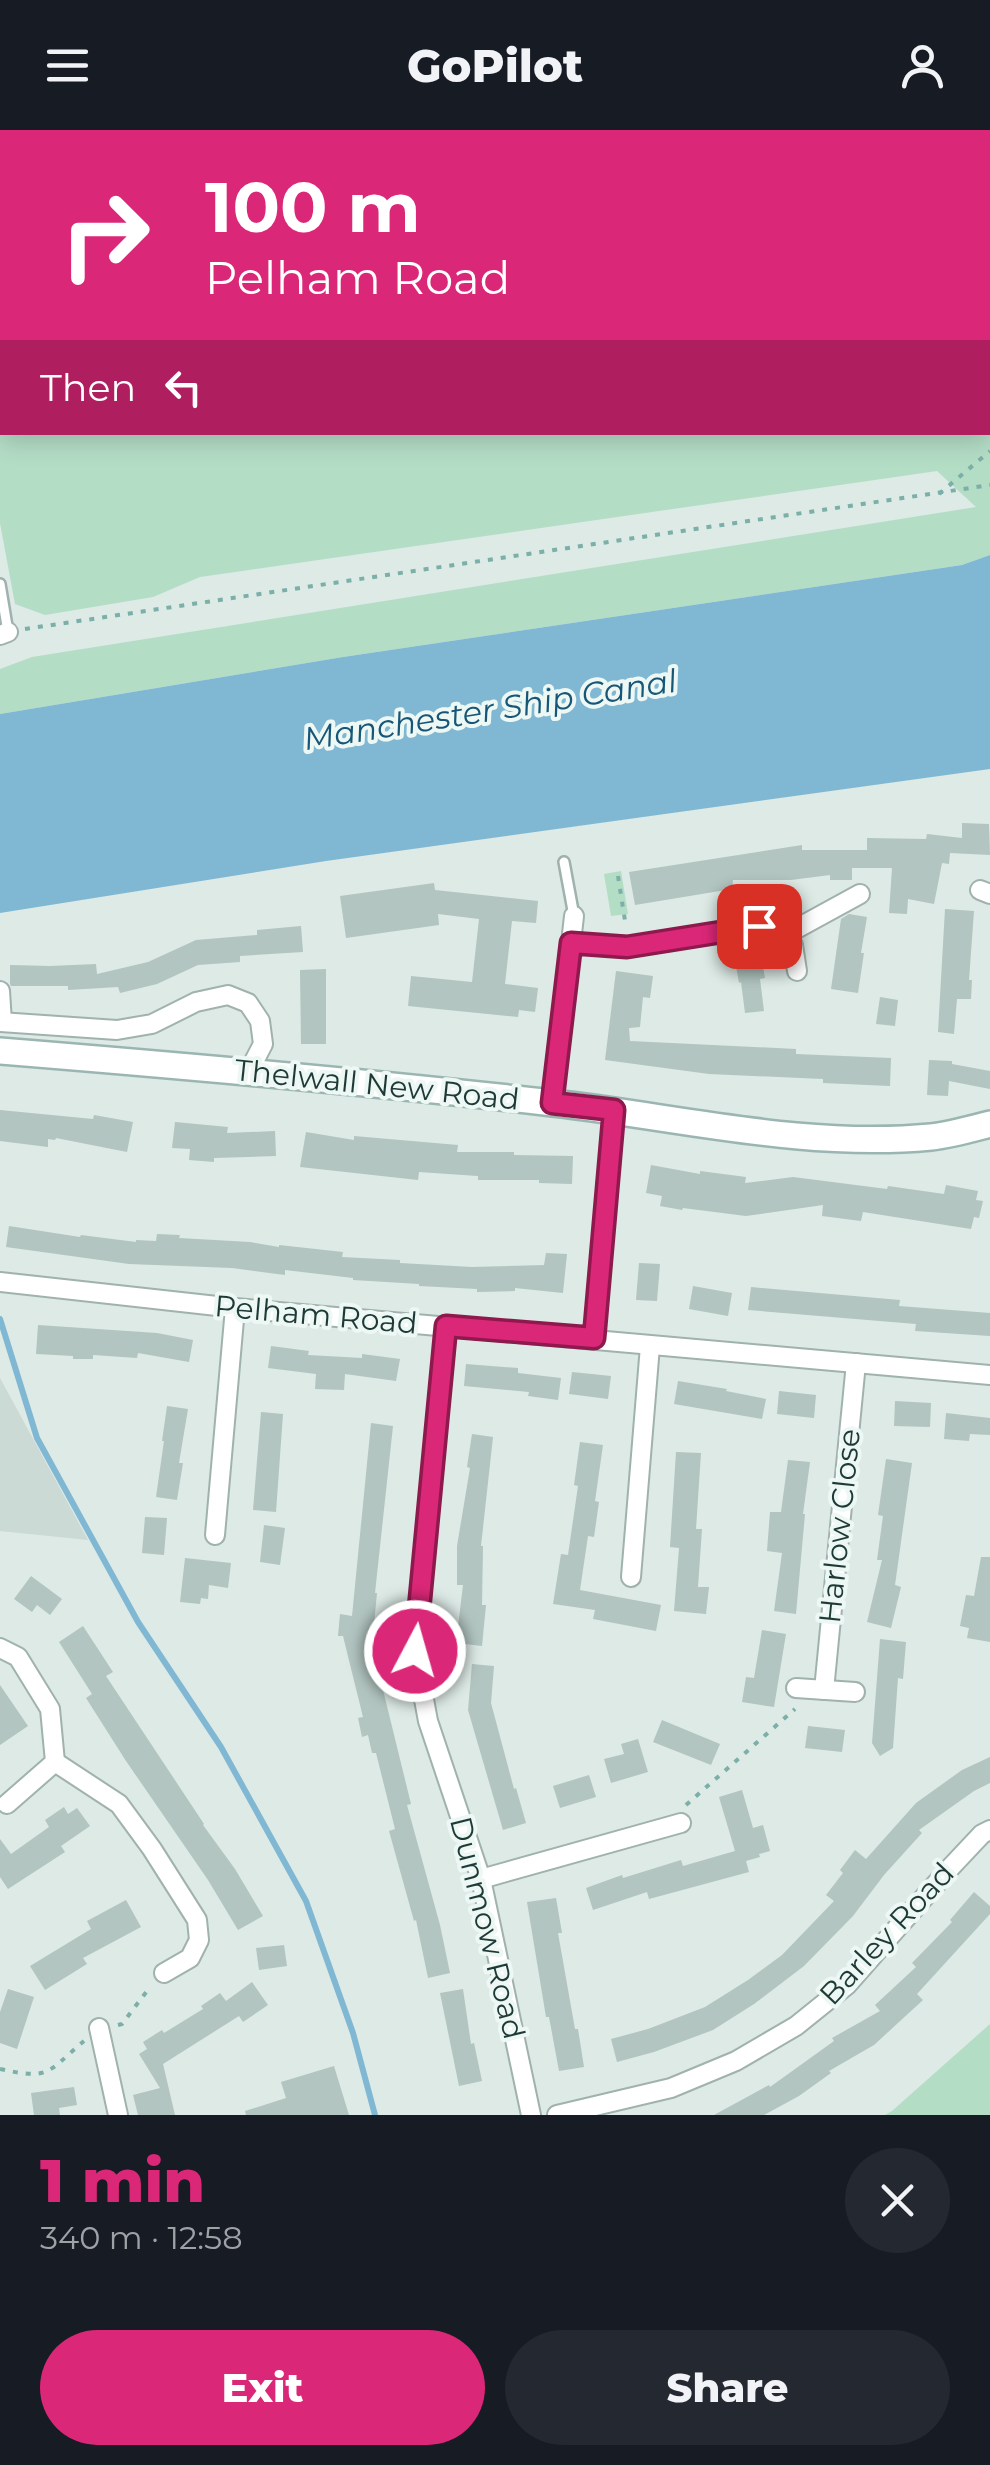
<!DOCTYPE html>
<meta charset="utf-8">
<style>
:root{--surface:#171b24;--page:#242831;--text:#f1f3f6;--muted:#9ea1a6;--accent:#db2777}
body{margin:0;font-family:Montserrat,sans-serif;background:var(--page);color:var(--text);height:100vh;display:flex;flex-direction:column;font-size:38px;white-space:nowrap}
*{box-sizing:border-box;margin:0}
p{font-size:32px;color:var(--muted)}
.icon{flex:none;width:55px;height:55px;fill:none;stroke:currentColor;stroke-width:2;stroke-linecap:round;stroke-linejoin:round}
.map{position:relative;height:1985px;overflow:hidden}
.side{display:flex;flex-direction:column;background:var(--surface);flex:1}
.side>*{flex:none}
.top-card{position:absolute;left:0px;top:0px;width:990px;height:305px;box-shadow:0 5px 25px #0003;background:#db2777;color:#fff;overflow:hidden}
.pin{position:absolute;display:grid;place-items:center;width:85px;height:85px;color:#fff;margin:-42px;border-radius:20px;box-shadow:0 5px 15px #0006}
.me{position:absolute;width:110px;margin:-55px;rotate:6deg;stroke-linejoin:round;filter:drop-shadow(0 0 8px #0008)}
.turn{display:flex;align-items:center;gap:35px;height:210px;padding:0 40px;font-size:45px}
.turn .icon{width:130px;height:130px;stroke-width:2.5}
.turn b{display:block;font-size:70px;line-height:85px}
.then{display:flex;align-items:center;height:95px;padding:0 40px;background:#0003;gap:20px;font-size:38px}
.round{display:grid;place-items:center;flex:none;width:105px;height:105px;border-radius:52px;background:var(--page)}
.head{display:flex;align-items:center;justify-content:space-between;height:170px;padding:0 40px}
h1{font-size:60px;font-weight:800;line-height:75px;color:var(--accent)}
.primary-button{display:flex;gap:20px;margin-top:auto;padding:20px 40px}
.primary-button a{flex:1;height:115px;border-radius:60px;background:var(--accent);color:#fff;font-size:40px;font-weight:800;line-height:115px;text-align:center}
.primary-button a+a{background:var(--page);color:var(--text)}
header{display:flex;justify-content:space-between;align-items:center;height:130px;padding:0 40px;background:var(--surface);font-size:45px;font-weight:800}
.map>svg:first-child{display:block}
.built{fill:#cbdad5}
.green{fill:#b4ddc6}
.water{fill:#80b8d3}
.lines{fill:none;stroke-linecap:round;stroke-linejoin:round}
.stream{stroke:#80b8d3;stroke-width:6}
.building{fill:#b2c5c0}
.service-casing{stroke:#a0b2ae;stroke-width:14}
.minor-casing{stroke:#a0b2ae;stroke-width:22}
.secondary-casing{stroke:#9bb6b1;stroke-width:30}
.path{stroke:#7bafa8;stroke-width:4;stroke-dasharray:5 8;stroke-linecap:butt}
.service{stroke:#fff;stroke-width:9}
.minor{stroke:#fff;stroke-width:18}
.secondary{stroke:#fff;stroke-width:25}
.route-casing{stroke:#8e194d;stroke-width:25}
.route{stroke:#db2777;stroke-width:18}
.labels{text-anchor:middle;stroke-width:8;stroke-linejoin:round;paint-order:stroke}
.street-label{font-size:30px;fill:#1e3a37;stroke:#edf7f3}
.water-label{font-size:32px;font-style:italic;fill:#165678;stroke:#edf7f3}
</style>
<header><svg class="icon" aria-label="menu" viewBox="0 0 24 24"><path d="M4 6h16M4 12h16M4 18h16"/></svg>GoPilot<svg class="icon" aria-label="person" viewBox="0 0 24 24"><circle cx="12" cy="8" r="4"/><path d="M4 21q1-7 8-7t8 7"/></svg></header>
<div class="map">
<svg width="990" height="1985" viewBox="0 0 990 1985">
<rect width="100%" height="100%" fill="#ddeae6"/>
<!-- built -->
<polygon class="built" points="0,1248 88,1410 0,1401"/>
<!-- green -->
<g class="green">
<polygon points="0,0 990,0 990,425 962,435 343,527 0,584 0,539 32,527 976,377 937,341 200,447 153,467 45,485 15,474 0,393 0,273 2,272 2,302 988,302 988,2 2,2 2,118 0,119"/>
<polygon points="621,741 628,784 611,786 604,744"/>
<polygon points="990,1894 990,1985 885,1985 892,1981"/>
</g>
<!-- water -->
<polygon class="water" points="990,425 990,639 326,731 0,783 0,584 343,527 962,435"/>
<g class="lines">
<!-- stream -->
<polyline class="stream" points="0,1189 37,1308 138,1492 221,1617 306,1771 353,1903 375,1985"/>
</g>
<!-- building -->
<g class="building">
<polygon points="962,693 989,694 990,725 950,723 949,734 942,733 934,774 908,769 907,784 889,783 892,738 852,738 852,750 830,750 830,745 791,750 733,750 732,759 635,775 629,742 802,715 802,720 867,720 867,708 926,709 927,704 962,708"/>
<polygon points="434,753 435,760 538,771 536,793 512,791 505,854 538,858 535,882 519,880 518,887 408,876 411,846 472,852 479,789 438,784 439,795 346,808 340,766"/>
<polygon points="945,779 974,781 969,850 972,850 971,869 957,869 954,904 938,902"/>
<polygon points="849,784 867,787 861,823 864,823 858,863 831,859 841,789"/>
<polygon points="301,796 303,822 240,826 240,832 198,835 157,854 120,863 118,857 68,860 68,856 11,856 10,854 10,835 50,836 96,834 97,844 148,832 196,810 257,805 257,800"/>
<polygon points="759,814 765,848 760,849 764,881 745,883 741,852 739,853 733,819"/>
<polygon points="326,839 326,914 301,914 300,840"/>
<polygon points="616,841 653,846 650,868 643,867 640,897 629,898 630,911 796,919 796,924 891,928 890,956 823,953 823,949 709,944 605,930"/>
<polygon points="880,867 898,870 895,896 876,894"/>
<polygon points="929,930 952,931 952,934 990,941 990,959 949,951 948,966 927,965"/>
<polygon points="0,980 93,989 94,985 133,992 127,1022 56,1008 55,1010 48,1009 48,1017 0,1011"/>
<polygon points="175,992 228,997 227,1003 275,1001 276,1026 214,1028 214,1032 189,1030 190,1019 172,1018"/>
<polygon points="306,1002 354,1010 354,1006 458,1015 457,1022 514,1022 514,1025 573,1026 572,1054 539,1053 539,1050 478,1050 478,1046 419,1042 418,1050 300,1037"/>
<polygon points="651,1035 700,1044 700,1041 746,1047 745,1053 793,1047 887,1059 888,1056 944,1064 946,1055 978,1061 976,1070 983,1071 979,1088 974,1087 971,1099 863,1082 861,1091 822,1086 823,1075 746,1086 683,1078 682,1080 660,1076 662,1066 646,1063"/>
<polygon points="9,1096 80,1107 81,1105 136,1112 136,1110 156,1111 157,1104 180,1105 179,1108 250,1112 279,1117 279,1115 343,1122 342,1127 400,1130 400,1133 472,1137 544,1135 546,1123 567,1124 563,1163 515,1158 515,1161 477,1162 477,1159 419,1156 419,1154 353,1150 353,1148 285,1140 285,1145 232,1138 129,1134 6,1117"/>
<polygon points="639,1133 660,1134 657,1171 636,1170"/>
<polygon points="693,1156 732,1163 728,1186 689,1179"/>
<polygon points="751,1157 900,1170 899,1176 990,1183 990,1206 915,1201 916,1194 748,1180"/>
<polygon points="38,1195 157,1203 193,1210 189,1232 138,1223 137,1228 93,1225 93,1229 73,1229 73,1226 36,1224"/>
<polygon points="271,1216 309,1221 308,1225 362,1228 362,1224 400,1229 396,1251 345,1244 344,1260 315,1259 316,1244 268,1238"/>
<polygon points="466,1234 518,1238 518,1243 561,1248 558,1270 528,1266 529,1262 464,1256"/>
<polygon points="572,1242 611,1246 608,1269 569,1264"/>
<polygon points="678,1251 727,1259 726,1261 766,1269 762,1289 674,1274"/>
<polygon points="779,1261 816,1265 814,1288 777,1284"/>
<polygon points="895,1271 931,1273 930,1297 894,1296"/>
<polygon points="167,1276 188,1279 179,1333 183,1333 177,1370 156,1367 164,1311 162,1311"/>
<polygon points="261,1282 283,1284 276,1382 253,1380"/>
<polygon points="946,1283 990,1288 990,1305 970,1304 969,1311 944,1309"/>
<polygon points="371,1293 393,1296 375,1463 377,1463 372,1515 411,1674 407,1675 440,1795 450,1843 428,1848 416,1790 414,1791 389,1701 395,1699 376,1623 372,1623 368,1605 362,1607 358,1588 363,1587 343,1506 338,1506 340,1484 352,1486"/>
<polygon points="472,1304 493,1307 481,1416 483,1416 482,1475 486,1475 482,1516 456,1513 463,1455 457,1455 457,1416 470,1338 467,1337"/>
<polygon points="580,1312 603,1315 595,1371 599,1372 594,1407 588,1406 580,1460 661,1475 656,1501 593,1489 595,1480 553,1474 561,1424 568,1425 578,1356 574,1355"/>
<polygon points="676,1322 701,1323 696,1399 702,1399 698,1457 709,1457 706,1484 674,1481 679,1418 670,1417"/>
<polygon points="886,1329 912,1333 895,1455 901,1457 891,1498 867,1492 882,1430 877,1430 883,1386 878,1385"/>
<polygon points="788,1330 810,1332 803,1384 805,1384 796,1484 774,1481 782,1423 767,1421 770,1382 781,1382"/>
<polygon points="145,1387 167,1388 164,1425 142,1423"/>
<polygon points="264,1395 285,1398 280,1435 260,1432"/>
<polygon points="981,1427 990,1427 990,1512 967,1508 969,1498 960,1496 966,1465 974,1466"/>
<polygon points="185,1428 231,1433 228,1458 209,1455 208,1469 201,1468 200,1474 180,1472"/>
<polygon points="31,1446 62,1469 50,1485 37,1475 32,1482 14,1469"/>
<polygon points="83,1496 113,1542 106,1546 204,1694 203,1695 235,1739 263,1786 238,1800 208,1750 126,1631 86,1568 92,1564 59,1512"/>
<polygon points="762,1500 786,1504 774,1577 742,1572 746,1547 754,1548"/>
<polygon points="880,1509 906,1512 903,1549 898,1548 893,1618 880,1626 872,1613"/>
<polygon points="472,1534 494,1536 491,1573 514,1659 516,1658 526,1693 503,1700 468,1580"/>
<polygon points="0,1555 28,1596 0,1615"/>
<polygon points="662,1590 720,1614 711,1635 653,1612"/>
<polygon points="808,1596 845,1600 842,1622 805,1618"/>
<polygon points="638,1609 648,1642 611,1653 604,1629 624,1624 621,1614"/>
<polygon points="990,1627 990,1653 974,1661 919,1700 922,1703 884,1745 853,1786 804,1836 754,1874 713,1900 654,1922 617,1932 611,1909 648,1899 705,1877 748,1850 782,1825 834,1771 826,1765 843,1743 840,1740 855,1720 866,1729 916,1673 962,1640"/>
<polygon points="589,1645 596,1667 560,1678 553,1656"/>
<polygon points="742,1660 753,1698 763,1695 770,1721 759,1724 760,1727 746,1731 749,1742 649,1769 647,1762 593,1780 586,1758 622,1745 623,1748 681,1730 683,1736 735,1721 719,1667"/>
<polygon points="64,1677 68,1684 77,1678 90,1696 61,1716 65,1722 8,1759 0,1747 0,1709 11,1724 49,1697 45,1690"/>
<polygon points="974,1762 990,1776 990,1784 917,1864 923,1870 874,1915 829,1941 831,1943 799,1966 764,1985 714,1985 769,1955 770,1957 834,1911 832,1908 880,1881 875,1875 916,1837 912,1833 952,1792 950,1790"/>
<polygon points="556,1768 562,1803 558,1803 575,1899 578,1899 584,1937 559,1941 549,1887 546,1887 527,1772"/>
<polygon points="126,1770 141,1797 83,1828 87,1834 45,1860 30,1836 91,1799 87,1791"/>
<polygon points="284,1815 287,1836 259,1840 256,1818"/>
<polygon points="252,1852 268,1875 243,1892 239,1886 163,1934 175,1985 138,1985 133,1965 160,1958 139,1924 147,1919 143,1912 162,1900 164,1903 203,1879 201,1876 220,1863 226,1871"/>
<polygon points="8,1859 34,1867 17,1919 0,1913 0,1882"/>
<polygon points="463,1859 471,1914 474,1913 482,1951 459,1956 440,1863"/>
<polygon points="334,1936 349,1985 246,1985 245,1981 286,1968 281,1952"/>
<polygon points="74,1957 77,1975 59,1978 60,1985 34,1985 31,1963"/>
</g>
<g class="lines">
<defs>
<g id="service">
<polyline points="0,454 8,502"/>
<polyline points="564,732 574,786"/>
</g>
<g id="minor">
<polyline points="0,505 8,502"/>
<polyline points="980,760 990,764"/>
<polyline points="785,805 860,764"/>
<polyline points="571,813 574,786"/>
<polyline points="0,861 2,892"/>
<polyline points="0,892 117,900 152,894 196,872 228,865 248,873 260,891 263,914 249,941"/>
<polyline points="552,973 571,813 627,817 759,796 785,805 793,815 797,841"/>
<polyline points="0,1152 235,1178 990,1245"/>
<polyline points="447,1196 415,1521 428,1591 481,1749 531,1985"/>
<polyline points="594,1209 614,980"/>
<polyline points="215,1405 235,1178"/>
<polyline points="631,1447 650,1216"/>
<polyline points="0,1518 18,1527 50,1579 55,1632 7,1674"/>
<polyline points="796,1558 855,1562"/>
<polyline points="824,1560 856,1233"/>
<polyline points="55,1632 119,1674 152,1719 197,1790 199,1810 190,1828 164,1843"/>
<polyline points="481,1749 681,1693"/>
<polyline points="99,1898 118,1985"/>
<polyline points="557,1985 671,1958 736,1931 796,1896 847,1855 950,1738 982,1704 990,1700"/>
</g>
<path id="secondary" d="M 0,921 C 185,936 369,952 553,973 C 678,987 804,1019 931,1007 C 950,1005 971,999 990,994"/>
</defs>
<!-- service casing -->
<use href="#service" class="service-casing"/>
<!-- minor casing -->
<use href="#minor" class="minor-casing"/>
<!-- secondary casing -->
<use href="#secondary" class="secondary-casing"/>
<!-- path -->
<g class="path">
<polyline points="562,0 565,2"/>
<polyline points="988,137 990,136"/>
<polyline points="939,364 990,321"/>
<polyline points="25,499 990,355"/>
<polyline points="618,746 626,797"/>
<polyline points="686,1675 795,1579"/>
<polyline points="118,1895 122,1894 150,1857"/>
<path d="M 0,1939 C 51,1950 46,1943 84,1911"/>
</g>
<!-- service -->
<use href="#service" class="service"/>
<!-- minor -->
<use href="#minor" class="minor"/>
<!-- secondary -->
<use href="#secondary" class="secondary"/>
</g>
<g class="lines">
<defs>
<polyline id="route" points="415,1521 446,1196 594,1208 614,980 552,973 571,813 627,817 759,796"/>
</defs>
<!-- route casing -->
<use href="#route" class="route-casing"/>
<!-- route -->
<use href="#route" class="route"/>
</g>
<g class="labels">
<!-- street labels -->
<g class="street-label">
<text transform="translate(377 955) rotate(6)" y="10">Thelwall New Road</text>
<text transform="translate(316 1185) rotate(5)" y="10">Pelham Road</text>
<text transform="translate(840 1396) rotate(-84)" y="10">Harlow Close</text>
<text transform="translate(487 1798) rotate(76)" y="10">Dunmow Road</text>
<text transform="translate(887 1804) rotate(-47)" y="10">Barley Road</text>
</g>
<!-- water labels -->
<g class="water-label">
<text transform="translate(490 580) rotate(-9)" y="11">Manchester Ship Canal</text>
</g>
</g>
</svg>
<div class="pin" style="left:759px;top:796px;background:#d93025"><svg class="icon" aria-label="arrive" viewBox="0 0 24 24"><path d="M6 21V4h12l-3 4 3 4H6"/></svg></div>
<svg class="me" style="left:415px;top:1521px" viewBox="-20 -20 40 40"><circle r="17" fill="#db2777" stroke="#fff" stroke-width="3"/><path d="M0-11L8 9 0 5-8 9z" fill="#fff"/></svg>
<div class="top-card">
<div class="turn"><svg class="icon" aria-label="right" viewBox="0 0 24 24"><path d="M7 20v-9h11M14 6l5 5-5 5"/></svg><div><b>100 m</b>Pelham Road</div></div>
<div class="then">Then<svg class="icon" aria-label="left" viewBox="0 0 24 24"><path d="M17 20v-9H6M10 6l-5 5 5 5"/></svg></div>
</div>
</div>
<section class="side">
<div class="head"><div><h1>1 min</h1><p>340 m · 12:58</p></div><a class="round"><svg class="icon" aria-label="close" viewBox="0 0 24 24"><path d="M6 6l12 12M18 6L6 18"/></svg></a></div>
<div class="primary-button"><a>Exit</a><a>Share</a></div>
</section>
